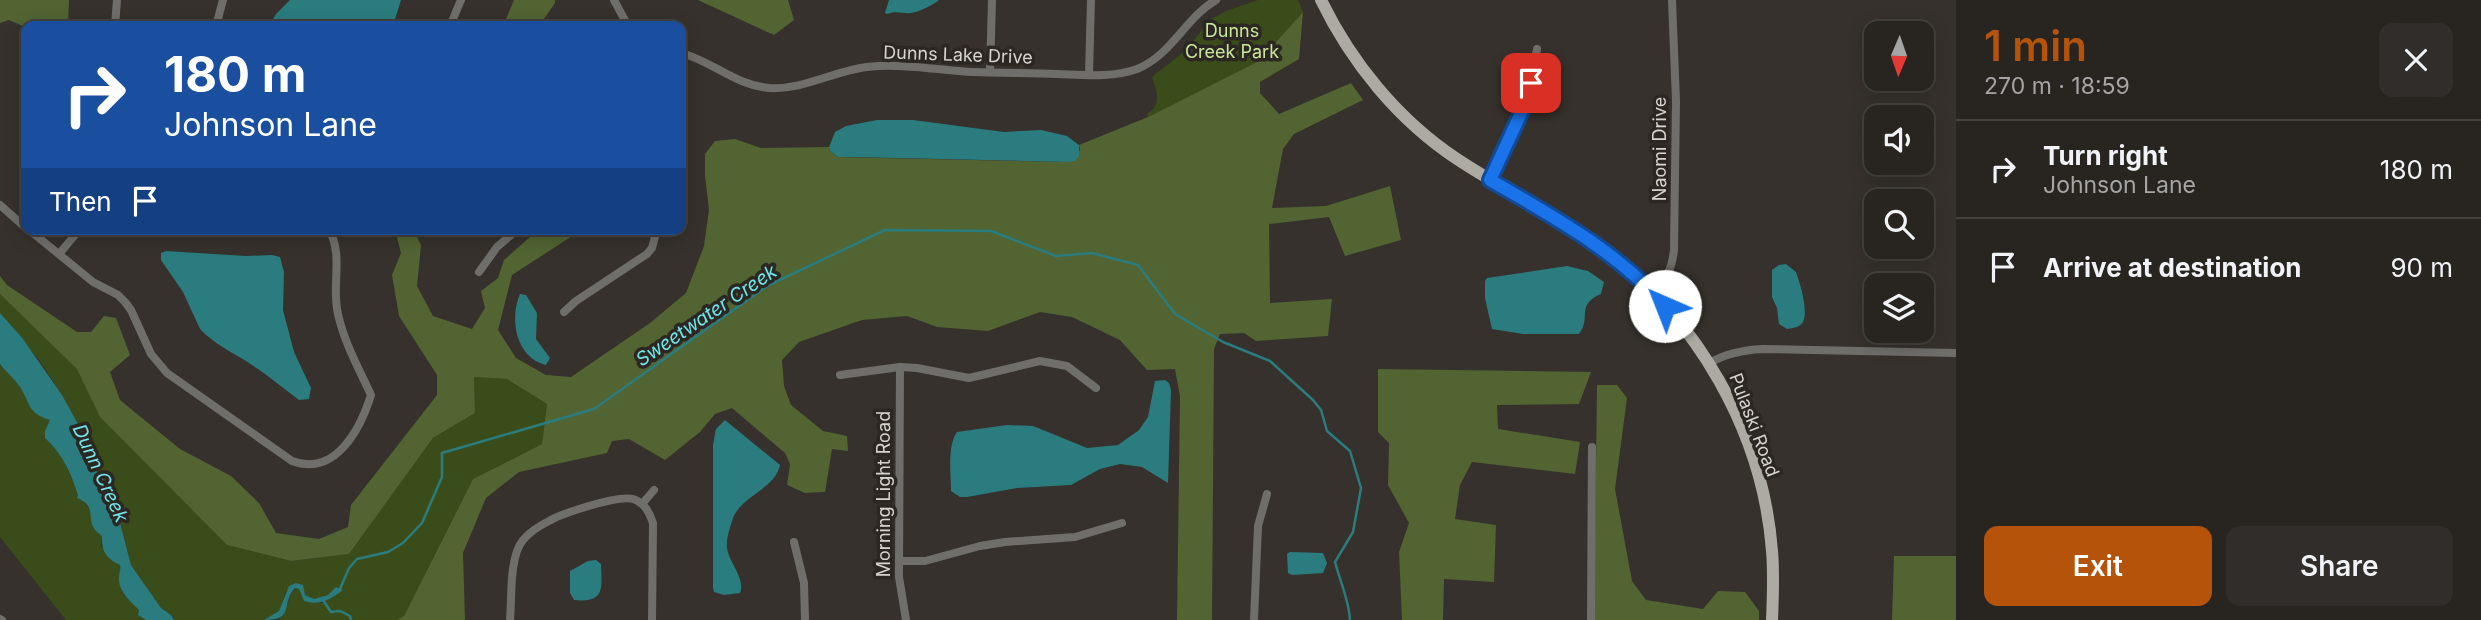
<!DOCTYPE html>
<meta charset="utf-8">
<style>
:root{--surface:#282521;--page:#302d2a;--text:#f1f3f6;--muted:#a5a5a5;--line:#44423f;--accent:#b45309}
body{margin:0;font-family:Inter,sans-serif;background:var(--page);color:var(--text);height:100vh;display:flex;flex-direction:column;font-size:26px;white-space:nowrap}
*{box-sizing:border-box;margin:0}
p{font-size:23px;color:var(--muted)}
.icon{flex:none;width:38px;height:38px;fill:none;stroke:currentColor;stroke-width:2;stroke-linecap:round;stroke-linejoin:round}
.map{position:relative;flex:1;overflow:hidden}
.sheet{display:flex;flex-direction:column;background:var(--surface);width:525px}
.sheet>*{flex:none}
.hud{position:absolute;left:21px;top:21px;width:665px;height:214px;border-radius:14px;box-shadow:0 4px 18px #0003,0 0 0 2px var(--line);background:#1a4fa0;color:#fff;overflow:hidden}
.needle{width:46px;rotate:182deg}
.fabs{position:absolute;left:1864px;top:21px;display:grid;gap:14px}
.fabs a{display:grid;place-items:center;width:70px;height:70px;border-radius:14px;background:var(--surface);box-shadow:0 4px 18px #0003,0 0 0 2px var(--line);font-size:35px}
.pin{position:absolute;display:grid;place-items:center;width:60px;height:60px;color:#fff;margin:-30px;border-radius:14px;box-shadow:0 4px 10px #0006}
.me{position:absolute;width:77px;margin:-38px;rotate:316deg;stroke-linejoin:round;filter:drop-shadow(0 0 5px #0008)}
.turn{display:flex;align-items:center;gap:24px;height:147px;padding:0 28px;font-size:32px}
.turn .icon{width:91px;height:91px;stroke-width:2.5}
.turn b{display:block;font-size:49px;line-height:60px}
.then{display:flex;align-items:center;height:66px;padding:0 28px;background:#0003;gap:14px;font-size:26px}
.round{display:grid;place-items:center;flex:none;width:74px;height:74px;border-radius:14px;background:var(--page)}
.headline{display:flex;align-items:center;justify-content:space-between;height:119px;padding:0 28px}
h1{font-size:42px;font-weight:600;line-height:52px;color:var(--accent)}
.primary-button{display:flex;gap:14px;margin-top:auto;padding:14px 28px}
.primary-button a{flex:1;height:80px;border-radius:14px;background:var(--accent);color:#fff;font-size:28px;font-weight:600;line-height:80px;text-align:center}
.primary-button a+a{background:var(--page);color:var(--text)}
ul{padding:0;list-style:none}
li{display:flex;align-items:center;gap:21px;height:98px;padding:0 28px;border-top:2px solid var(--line)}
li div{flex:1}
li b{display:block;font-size:26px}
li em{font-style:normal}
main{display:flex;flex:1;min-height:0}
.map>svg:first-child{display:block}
.green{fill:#3b4c1b}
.forest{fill:#516432}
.water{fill:#2a7c7e}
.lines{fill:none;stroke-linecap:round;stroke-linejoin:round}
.stream{stroke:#2a7c7e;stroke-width:2.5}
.minor{stroke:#706e6b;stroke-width:8}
.primary{stroke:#adaaa4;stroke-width:12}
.route-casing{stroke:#114b97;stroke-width:18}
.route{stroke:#1a73e8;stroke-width:12}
.labels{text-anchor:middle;stroke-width:7;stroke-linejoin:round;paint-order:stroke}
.park-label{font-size:18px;fill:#c8e799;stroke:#2c2722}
.street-label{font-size:18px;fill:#d6d3d0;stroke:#2c2722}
.water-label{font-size:19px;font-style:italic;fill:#6fe6e9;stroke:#2c2722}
</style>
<main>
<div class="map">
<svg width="1956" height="620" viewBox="0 0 1956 620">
<rect width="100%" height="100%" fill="#36312c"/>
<!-- green -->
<g class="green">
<path d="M 1258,0 L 1298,0 L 1303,12 L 1259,61 L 1148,117 L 1147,114 C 1162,105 1157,92 1152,77 L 1185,51 L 1210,20 L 1226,11 Z"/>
<path d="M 0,294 L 78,369 L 100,417 L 227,545 L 291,561 L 349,554 L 433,438 L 475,413 L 474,377 L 507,379 L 547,404 L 542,444 L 473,479 L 404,616 L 397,620 L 278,620 C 290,611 286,597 296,588 L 299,589 L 304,601 L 323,603 L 342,590 L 336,587 L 328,595 L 314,599 L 305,595 L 296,583 L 286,592 L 279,612 L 264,620 L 174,620 L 171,615 L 161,608 L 131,565 L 118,515 L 103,479 L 97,472 L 93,453 L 82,439 L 82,431 L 62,395 L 39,360 L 0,313 Z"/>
<path d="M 0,364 C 6,372 14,378 20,387 C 30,402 30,414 50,420 L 45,431 L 45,438 L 61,454 L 79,495 L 91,511 L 93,527 L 102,536 L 101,546 L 120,565 L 122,592 L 139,610 L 139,615 L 146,620 L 66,620 L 0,537 Z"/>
</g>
<!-- forest -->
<g class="forest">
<polygon points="0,0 69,0 68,26 25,27 9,20 0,23"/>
<polygon points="514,0 555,0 555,3 539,26 503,26"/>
<polygon points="698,0 788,0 794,20 774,35"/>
<polygon points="1303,12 1299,59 1260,82 1260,93 1279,114 1351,83 1363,100 1294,134 1283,149 1272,208 1326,206 1390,186 1401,240 1345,256 1329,217 1269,224 1270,303 1332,299 1328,336 1256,341 1244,333 1220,334 1214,349 1212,620 1177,620 1180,396 1175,369 1147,370 1120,340 1072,317 1040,312 988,331 937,327 907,316 862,320 799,342 782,360 784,386 791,405 823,431 847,436 848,451 832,449 825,492 805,493 787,485 790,464 785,453 732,408 715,414 700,432 665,460 629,439 612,441 607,453 519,472 486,498 463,553 465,620 397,620 404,616 473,479 542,444 547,404 507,379 474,377 475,413 433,438 349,554 291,561 227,545 100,417 77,369 0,294 0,276 7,285 77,332 91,332 104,316 116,318 130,355 110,372 120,400 180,449 231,476 259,503 276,533 319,539 348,527 351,505 437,395 437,375 399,316 392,275 401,253 395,229 413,229 421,245 417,286 433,316 472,329 485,308 481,291 498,278 504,260 539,229 583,229 512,275 498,330 516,358 546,375 571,377 650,323 686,293 704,246 709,210 705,176 705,154 715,141 735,139 761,148 829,147 830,151 838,157 1067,162 1080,150 1079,145 1148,117 1259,61"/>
<polygon points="1378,369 1591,372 1579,404 1497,405 1498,429 1580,442 1575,474 1472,462 1460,485 1455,519 1496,525 1494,582 1444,579 1443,620 1402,620 1399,552 1409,523 1388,485 1389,443 1378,432"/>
<polygon points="1597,385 1617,385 1627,398 1615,489 1632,581 1646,600 1703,609 1718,591 1745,592 1759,611 1759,620 1594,620"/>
<polygon points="1894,556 1956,556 1956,620 1892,620"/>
</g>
<!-- water -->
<g class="water">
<polygon points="290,0 401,0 393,26 269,26 276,14"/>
<path d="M 889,0 L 939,0 C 933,5 919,12 911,13 C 902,14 897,10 887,14 L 885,13 Z"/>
<polygon points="877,120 913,120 1004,132 1041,130 1067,136 1079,145 1079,156 1075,161 1067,162 853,157 838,157 830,151 829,147 835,132 846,126"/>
<path d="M 166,251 L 246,256 L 272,255 L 280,257 L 284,272 L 283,310 L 294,352 L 311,388 L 309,399 L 299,400 C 284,389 270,377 255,367 C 236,354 215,345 200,329 L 183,292 L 161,260 L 161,253 Z"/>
<path d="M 1786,264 L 1796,272 C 1800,283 1812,320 1799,326 C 1795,328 1791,328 1787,329 L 1779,324 L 1777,308 L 1772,297 L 1772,270 L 1779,265 Z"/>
<path d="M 1567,266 L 1588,271 L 1604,282 L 1601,294 C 1575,305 1592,318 1579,334 L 1523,334 L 1492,329 L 1485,298 L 1485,281 L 1487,278 Z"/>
<path d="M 520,294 L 526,295 L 537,313 L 536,339 L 550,358 L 546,365 C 516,358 509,319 520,294 Z"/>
<path d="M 0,313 L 23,339 L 62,395 L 82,431 L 82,439 L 93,453 L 97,472 L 103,479 L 118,515 L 131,565 L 161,608 L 171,615 L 174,620 L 146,620 L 138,615 L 139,610 C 130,601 118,591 119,578 C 119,573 121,569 120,565 C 107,559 101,552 102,536 C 99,533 95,531 93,527 C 88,515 95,505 77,498 L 78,495 C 70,471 63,455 45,438 L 45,431 L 50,420 C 27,413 31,404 20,387 C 14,378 6,372 0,364 Z"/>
<path d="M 1165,380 L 1169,383 L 1171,390 L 1168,483 L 1142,467 L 1120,464 L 1100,469 L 1071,485 L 1017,488 L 967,497 L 960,497 L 951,491 C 951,474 947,446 957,432 L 1007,425 L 1033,426 L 1087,448 L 1118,445 L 1139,430 L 1148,417 L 1155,381 Z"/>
<path d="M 725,420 L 780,465 C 775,490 739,496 732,521 C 729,530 726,540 727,548 C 729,563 746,579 740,593 L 724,595 L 714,592 L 713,588 L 713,445 L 716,429 Z"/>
<polygon points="1290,552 1323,553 1327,563 1323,573 1292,575 1288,573 1287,554"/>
<path d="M 596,560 L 601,564 C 602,589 605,603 574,600 L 570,593 L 570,571 L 588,561 Z"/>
<path d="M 296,583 L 303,585 L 305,595 L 314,599 L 328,595 L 336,587 L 343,590 C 329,600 320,606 304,601 L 299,589 L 295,588 C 280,604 296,620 264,620 L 279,611 L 289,586 Z"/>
</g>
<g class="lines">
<!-- stream -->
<g class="stream">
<path d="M 340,589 L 349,568 L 357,559 L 388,552 L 403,543 L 422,523 L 442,477 L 442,453 L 594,409 L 767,286 L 885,230 L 991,231 L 1056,256 L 1092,253 L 1138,265 L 1175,314 L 1223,342 L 1270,361 L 1313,400 L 1321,410 L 1327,431 L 1350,451 L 1361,488 L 1353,532 L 1335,562 C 1340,581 1349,600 1350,620"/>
<polyline points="323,600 331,612 340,611 350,616 351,620"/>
</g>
<!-- minor -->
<g class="minor">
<polyline points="614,0 628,26"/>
<polyline points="115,26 117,0"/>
<polyline points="216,26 223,0"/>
<polyline points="450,26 461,0"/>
<path d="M 681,53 C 712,61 735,85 769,88 C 804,90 833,71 867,67 C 902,63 938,70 973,72 C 1001,73 1030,73 1058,74 C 1084,75 1112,78 1137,69 C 1172,55 1185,18 1216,0"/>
<polyline points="990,72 992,0"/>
<polyline points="1089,75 1091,0"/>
<polyline points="1490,180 1528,98 1537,49"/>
<polyline points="0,205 26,228"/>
<path d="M 28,229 L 93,282 L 118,295 L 125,302 L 131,310 L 151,354 L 167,373 L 292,461 C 335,477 360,430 371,395 C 359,369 344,342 338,314 C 331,285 344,257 329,229"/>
<polyline points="59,254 80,229"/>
<polyline points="479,272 497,247 518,229"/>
<path d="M 1653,292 C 1667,280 1672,268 1674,250 L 1676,101 L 1672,0"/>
<polyline points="564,312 576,301 647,254 652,248 657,229"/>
<path d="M 1710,363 C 1726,353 1744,350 1763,349 L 1956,353"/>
<polyline points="900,367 899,577 906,620"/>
<polyline points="840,375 900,367 917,368 969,378 1040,361 1067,366 1096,388"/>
<polyline points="642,504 654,490"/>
<polyline points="794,542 804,583 805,620"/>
<polyline points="899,561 925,561 980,546 1005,542 1075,537 1122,523"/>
<polyline points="0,619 2,620"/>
<path d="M 510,620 C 512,598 509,557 523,540 C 529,533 541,525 549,521 C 563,513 618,495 633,499 C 645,503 649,512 653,523 L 652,620"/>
<polyline points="1254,620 1258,526 1267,494"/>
<polyline points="1591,620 1592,447"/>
</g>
<!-- primary -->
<path class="primary" d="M 1321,0 C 1351,62 1398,120 1457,159 C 1504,190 1555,215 1601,248 C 1697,317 1763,432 1772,551 C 1774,574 1773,597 1772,620"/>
</g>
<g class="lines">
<defs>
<path id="route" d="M 1531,83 L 1528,98 L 1490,180 C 1552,216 1617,251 1665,306"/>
</defs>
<!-- route casing -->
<use href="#route" class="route-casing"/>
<!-- route -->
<use href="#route" class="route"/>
</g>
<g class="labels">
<!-- park labels -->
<g class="park-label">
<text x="1232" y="37">Dunns<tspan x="1232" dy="21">Creek Park</tspan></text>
</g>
<!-- street labels -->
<g class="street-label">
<text transform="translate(958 55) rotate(2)" y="6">Dunns Lake Drive</text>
<text transform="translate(1660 149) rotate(-90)" y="6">Naomi Drive</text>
<text transform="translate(1754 425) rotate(69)" y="6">Pulaski Road</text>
<text transform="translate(884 494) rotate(-90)" y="6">Morning Light Road</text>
</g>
<!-- water labels -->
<g class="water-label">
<text transform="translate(706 315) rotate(-34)" y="7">Sweetwater Creek</text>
<text transform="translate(101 473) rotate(65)" y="7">Dunn Creek</text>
</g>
</g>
</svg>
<div class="fabs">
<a><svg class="needle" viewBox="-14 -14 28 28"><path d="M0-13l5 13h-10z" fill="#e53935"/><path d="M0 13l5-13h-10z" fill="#a5a5a5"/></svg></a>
<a><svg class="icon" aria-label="sound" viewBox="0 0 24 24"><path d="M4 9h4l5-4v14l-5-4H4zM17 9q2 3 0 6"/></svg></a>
<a><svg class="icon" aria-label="search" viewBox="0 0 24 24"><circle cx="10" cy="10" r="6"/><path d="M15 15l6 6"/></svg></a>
<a><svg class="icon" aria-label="layers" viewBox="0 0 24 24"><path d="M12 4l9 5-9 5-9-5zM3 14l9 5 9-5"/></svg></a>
</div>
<div class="pin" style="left:1531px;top:83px;background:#d93025"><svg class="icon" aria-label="arrive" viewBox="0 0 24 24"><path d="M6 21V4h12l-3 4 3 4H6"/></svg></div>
<svg class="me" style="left:1665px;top:306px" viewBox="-20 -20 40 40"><circle r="19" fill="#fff"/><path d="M0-13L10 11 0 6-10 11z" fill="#1a73e8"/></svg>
<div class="hud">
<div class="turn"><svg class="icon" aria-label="right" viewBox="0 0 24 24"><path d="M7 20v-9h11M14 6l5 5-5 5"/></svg><div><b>180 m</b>Johnson Lane</div></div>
<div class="then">Then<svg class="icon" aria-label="arrive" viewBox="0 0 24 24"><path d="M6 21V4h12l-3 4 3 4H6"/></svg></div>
</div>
</div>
<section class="sheet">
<div class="headline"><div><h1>1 min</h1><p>270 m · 18:59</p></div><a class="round"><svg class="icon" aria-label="close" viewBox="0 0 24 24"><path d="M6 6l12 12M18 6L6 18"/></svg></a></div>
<ul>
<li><svg class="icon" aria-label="right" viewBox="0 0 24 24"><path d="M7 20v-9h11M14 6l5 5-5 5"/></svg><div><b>Turn right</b><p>Johnson Lane</p></div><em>180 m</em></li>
<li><svg class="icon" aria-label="arrive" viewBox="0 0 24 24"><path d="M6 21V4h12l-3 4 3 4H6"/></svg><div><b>Arrive at destination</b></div><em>90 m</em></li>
</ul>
<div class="primary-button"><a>Exit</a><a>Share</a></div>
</section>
</main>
